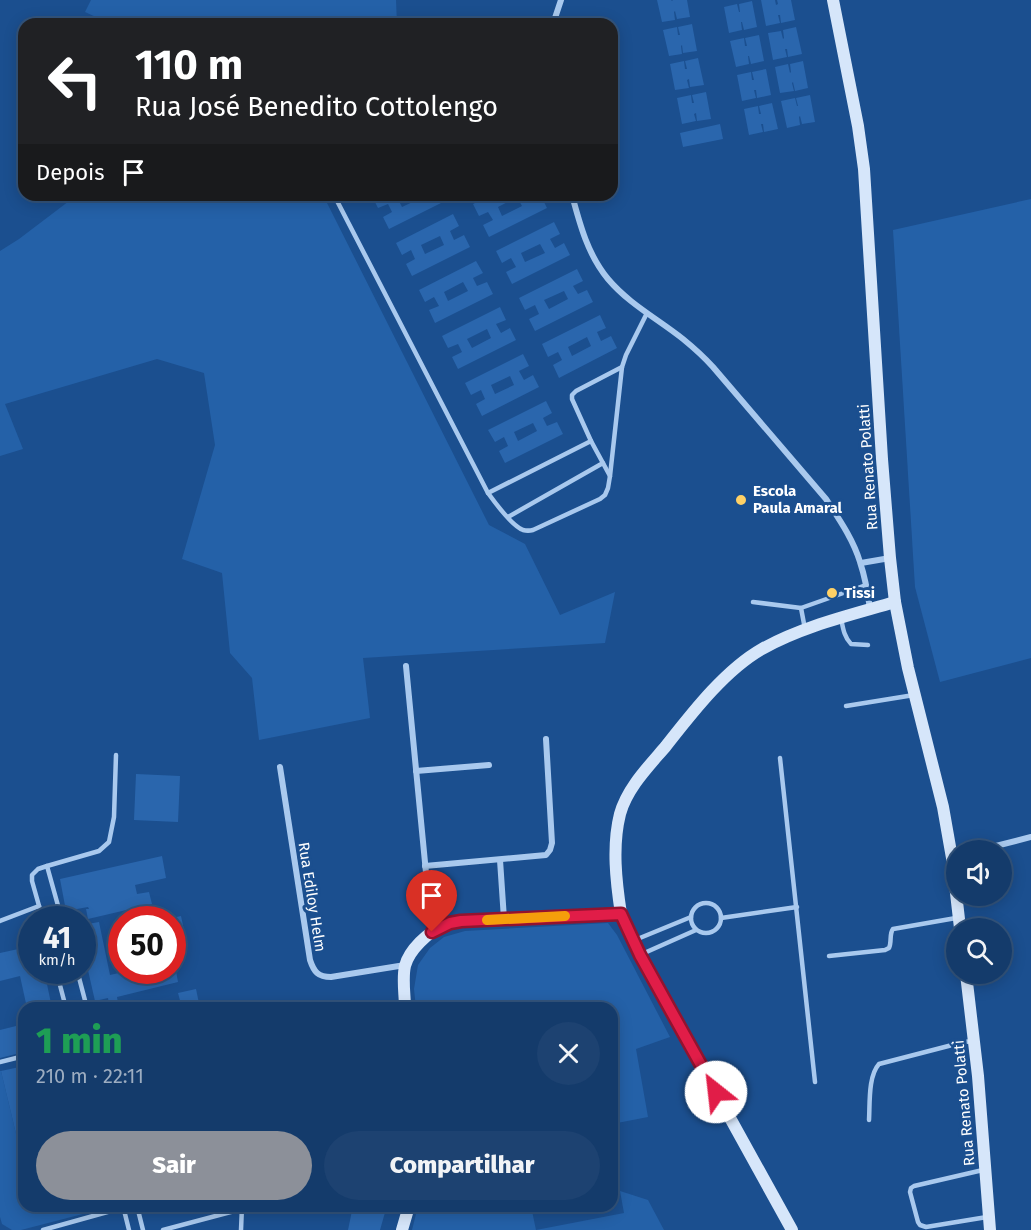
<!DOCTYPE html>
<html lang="pt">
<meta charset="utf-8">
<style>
:root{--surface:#143b6b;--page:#1d4271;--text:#f1f3f6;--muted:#9dadc1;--line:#33557e;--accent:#8c9099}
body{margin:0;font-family:"Fira Sans",sans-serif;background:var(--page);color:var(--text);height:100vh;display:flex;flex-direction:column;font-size:22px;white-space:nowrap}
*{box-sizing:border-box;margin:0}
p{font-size:20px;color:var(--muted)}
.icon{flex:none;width:33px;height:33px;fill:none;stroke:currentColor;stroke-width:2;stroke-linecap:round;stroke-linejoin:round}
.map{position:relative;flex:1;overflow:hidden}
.panel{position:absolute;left:18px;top:1002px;width:600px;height:210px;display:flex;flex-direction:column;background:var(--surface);border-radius:18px;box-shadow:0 3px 15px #0003,0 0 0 2px var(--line)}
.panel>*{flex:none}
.banner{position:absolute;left:18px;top:18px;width:600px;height:183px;border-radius:18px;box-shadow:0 3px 15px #0003,0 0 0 2px var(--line);background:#202124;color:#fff;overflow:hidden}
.fabs{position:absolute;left:946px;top:840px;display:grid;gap:12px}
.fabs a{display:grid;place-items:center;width:66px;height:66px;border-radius:50%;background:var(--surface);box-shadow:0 3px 15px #0003,0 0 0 2px var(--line);font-size:30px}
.speed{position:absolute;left:18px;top:906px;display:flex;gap:12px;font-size:30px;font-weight:700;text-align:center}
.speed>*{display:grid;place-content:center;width:78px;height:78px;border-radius:50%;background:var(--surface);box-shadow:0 3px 15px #0003,0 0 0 2px var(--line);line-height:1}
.speed small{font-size:15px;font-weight:400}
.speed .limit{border:9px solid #d22;background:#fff;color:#111}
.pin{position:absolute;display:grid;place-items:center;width:51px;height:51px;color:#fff;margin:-62px -26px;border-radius:50% 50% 50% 0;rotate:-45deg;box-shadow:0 0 6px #0007}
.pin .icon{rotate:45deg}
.me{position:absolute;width:66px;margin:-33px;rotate:331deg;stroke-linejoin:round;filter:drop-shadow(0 0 4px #0008)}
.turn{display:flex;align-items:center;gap:21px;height:126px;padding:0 18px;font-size:27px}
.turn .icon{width:78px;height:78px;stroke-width:2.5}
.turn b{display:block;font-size:42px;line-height:51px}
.then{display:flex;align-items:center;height:57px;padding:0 18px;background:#0003;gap:12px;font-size:22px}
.round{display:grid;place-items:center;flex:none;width:63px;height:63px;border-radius:32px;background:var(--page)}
.headline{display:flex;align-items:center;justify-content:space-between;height:102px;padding:0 18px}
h1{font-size:36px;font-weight:800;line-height:45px;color:#1e9e55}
.button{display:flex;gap:12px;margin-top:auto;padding:12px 18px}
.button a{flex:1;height:69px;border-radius:36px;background:var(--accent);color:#fff;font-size:24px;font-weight:800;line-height:69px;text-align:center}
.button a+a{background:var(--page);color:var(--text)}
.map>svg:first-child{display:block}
.green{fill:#2461a8}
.building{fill:#2a66ad;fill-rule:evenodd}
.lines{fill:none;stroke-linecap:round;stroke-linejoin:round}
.service{stroke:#a9c9ee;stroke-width:4.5}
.minor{stroke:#a9c9ee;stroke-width:6}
.secondary{stroke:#d6e6fa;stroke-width:12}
.route-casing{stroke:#92132f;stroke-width:15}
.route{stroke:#e11d48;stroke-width:10}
.slow{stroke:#f59e0b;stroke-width:10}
.poi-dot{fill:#ffd166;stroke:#1b4f8f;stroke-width:2}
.labels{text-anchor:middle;stroke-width:6;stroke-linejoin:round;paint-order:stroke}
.street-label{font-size:15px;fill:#fff;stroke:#1b4f8f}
.poi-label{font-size:15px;font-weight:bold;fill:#fff;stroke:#1b4f8f;text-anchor:start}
</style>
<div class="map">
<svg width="1031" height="1230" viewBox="0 0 1031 1230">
<rect width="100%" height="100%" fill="#1b4f8f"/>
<!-- green -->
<g class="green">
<polygon points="91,0 396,0 397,24 111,24 85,12"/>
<polygon points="77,195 323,195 489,525 525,544 560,615 615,592 605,643 363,658 370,718 259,740 252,678 230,653 222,573 182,559 215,445 204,373 157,359 5,404 23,449 0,456 0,251 19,239"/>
<polygon points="1031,199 1031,658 940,682 915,587 893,230"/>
<polygon points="608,923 617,935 670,1037 636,1049 648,1117 612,1124 612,1008 416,1008 414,989 418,965 430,948 444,937 465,931"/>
<polygon points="0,1071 1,1071 24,1167 24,1206 33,1206 35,1210 52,1206 109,1206 102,1209 21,1230 12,1230 2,1224 0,1217"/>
<polygon points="620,1191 648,1200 664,1230 412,1230 418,1206 531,1206 536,1230 624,1213"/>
</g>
<!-- building -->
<g class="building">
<polygon points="657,0 671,0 672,1 673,0 687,0 690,17 677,19 675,11 674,12 675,20 662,22"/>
<polygon points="761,0 775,0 776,5 778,4 777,0 791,0 795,20 781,23 780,15 778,15 780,23 766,26"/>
<polygon points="752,1 757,27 744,30 742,22 741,22 742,30 729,33 724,7 737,4 739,12 740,12 739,4"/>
<polygon points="692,24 697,51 683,53 682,45 681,46 682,54 669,56 663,30 677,27 678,35 680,35 678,27"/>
<polygon points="796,27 802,54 788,57 787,49 785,49 787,57 773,60 768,33 781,31 783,39 784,38 783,30"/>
<polygon points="759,35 764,61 751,64 749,56 748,56 749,64 736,67 730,41 744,38 745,46 747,46 745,38"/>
<polygon points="698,58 704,85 690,87 689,79 687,80 689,88 675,90 670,64 684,61 685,69 687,69 685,61"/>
<polygon points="803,61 808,88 795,91 793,82 792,83 794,91 780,93 775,67 788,64 790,73 791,72 790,64"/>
<polygon points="766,69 771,95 757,98 756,90 754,90 756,98 742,101 737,75 751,72 752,80 754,80 752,72"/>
<polygon points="706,92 711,119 697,121 696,113 694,114 696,121 682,124 677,98 691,95 692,103 694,103 692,95"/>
<polygon points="810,95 815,122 802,124 800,116 799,117 800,125 787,128 781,101 795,98 797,106 798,106 796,98"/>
<polygon points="772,103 778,129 764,132 763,124 761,124 763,132 749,135 744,109 758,106 759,114 761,114 759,106"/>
<polygon points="720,124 723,139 683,147 680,133"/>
<polygon points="375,195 405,195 398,199 402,207 421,198 420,195 444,195 447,200 389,229 383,217 392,212 388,204 378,208 372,196"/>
<path d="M 491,195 L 528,195 L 531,201 L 541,196 L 547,208 L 489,237 L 483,225 L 493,220 L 488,212 L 479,216 L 473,204 ZM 517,197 L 522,206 L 502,216 L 498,207 Z"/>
<path d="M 453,214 L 459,226 L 450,231 L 454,240 L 464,235 L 470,247 L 412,276 L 406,264 L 415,259 L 411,250 L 402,255 L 396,243 ZM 440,236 L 444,245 L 425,254 L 421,245 Z"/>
<path d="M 554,222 L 560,234 L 550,239 L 555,248 L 564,243 L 570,255 L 512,284 L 506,272 L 516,267 L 511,258 L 502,263 L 496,251 ZM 540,244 L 545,253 L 525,262 L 521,253 Z"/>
<path d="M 476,261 L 483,273 L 473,278 L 477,286 L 487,282 L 493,294 L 435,323 L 429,310 L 439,306 L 434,297 L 425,302 L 419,290 ZM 463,282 L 468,291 L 448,301 L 444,292 Z"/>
<path d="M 577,269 L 583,281 L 573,286 L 578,294 L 587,290 L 593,302 L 535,331 L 529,319 L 539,314 L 535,305 L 525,310 L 519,298 ZM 564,291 L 568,299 L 549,309 L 544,300 Z"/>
<path d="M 500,307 L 506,320 L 496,324 L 501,333 L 510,328 L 516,340 L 458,369 L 452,357 L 462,352 L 458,344 L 448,348 L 442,336 ZM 487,329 L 491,338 L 472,348 L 467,339 Z"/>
<path d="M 600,315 L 606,328 L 597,332 L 601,341 L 611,336 L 617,348 L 559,378 L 553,365 L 562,360 L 558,352 L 548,357 L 542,344 ZM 587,337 L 591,346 L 572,356 L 568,347 Z"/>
<path d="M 523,354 L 529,366 L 519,371 L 524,380 L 533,375 L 539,387 L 482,416 L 476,404 L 485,399 L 481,390 L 471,395 L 465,383 ZM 510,376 L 514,385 L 495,394 L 491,385 Z"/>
<path d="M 546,401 L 552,413 L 543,418 L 547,426 L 557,422 L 563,434 L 505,463 L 499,451 L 508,446 L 504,437 L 495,442 L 488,430 ZM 533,423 L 537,431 L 518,441 L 514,432 Z"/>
<polygon points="136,774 180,776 178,822 134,820"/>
<polygon points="162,856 166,878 135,885 137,894 149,892 152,904 88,919 86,909 89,909 88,907 66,911 60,879"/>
<polygon points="161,907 163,917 161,920 142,920 140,913"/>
<polygon points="181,916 187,944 172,947 172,918"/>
<polygon points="99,922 110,975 132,970 172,970 174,960 178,982 117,997 118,1003 109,1005 108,998 95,1001 82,944 82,925"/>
<polygon points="32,946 32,970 44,970 52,1008 27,1008 20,976 0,981 0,953"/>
<polygon points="196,989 200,1008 182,1008 178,993"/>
<polygon points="24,1024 24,1052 0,1058 0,1030"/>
<polygon points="24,1066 24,1163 23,1163 1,1071"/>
<polygon points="353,1206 374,1206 386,1209 380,1230 348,1230"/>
</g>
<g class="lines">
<!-- service -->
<g class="service">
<path d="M 334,195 L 488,493 C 496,504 511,525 523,530 C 527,531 529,531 533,530 L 600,499 L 605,495 L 608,488 L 610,476 L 622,367 L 626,355 L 647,313"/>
<polyline points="610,476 591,441 572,399 572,395 576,391 622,367"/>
<polyline points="488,493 591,441"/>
<polyline points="508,517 603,463"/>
<polyline points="753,602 801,608 866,585"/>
<polyline points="801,608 805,629"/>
<path d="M 841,618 C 843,628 844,637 851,644 L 868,645"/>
<polyline points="846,706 914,695"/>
<polyline points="780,758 815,1082"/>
<polyline points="47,866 99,851 109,842 114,817 116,755"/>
<circle cx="706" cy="918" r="15"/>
<polyline points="721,918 797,907"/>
<polyline points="43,920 32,881 32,875 38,869 47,866 62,920"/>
<polyline points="0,921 39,906"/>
<polyline points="635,940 691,917"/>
<polyline points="642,954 696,930"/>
<path d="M 829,956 L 885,950 L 889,948 C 892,942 889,934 893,929 L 956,918"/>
<polyline points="56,970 66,1008"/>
<polyline points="77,970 87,1008"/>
<polyline points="0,1062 24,1056"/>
<path d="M 869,1120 C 870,1104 868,1076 879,1064 L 960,1043 L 971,1041"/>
<polyline points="983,1170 914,1186 911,1188 910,1192 918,1222 920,1225 926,1227 987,1217"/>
<polyline points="123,1206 129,1230"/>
<polyline points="137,1206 143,1230"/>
<polyline points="43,1230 129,1206"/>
<polyline points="163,1230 242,1209"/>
<polyline points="241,1230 242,1206"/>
</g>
<!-- minor -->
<g class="minor">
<polyline points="553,24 561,0"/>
<path d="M 572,195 C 580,225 588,255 608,279 C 629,304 658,319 683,339 C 694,348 704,357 713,367 L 826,499 C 839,519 853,539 860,562 C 865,577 868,594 870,609"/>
<polyline points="861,563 890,558"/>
<polyline points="406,666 430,914"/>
<path d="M 280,767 L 310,960 C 314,972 318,977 331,977 L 405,965"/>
<polyline points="416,771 489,765"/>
<polyline points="980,850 1031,837"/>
<polyline points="500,860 504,919"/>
<polyline points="425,866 546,855 550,850 552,843 546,739"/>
</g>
<!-- secondary -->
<g class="secondary">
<polyline points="833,0 858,126 864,169 882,459 890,558 895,602 908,668 943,807 952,858 960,928"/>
<polyline points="621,914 640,955 792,1230"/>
<polyline points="966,974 978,1076 990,1230"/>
<path d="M 405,1008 C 405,995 402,979 405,966 C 409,950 428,932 443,926 C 449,923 455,922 461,921 L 621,914 C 616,881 612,846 620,814 C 627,788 649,766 666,746 C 692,713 725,670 762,649 C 803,626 851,615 895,602"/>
<polyline points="402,1230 409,1206"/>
</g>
</g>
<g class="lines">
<defs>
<polyline id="route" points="432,932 450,923 461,921 621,914 640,955 716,1092"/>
</defs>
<!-- route casing -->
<use href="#route" class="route-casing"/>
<!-- route -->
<use href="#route" class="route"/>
<!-- slow -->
<polyline class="slow" points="487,920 565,916"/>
</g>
<!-- markers -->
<g class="poi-dot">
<circle cx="741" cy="500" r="6"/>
<circle cx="832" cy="593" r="6"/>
</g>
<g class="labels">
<!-- street labels -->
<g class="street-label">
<text transform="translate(868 467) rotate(-94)" y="5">Rua Renato Polatti</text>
<text transform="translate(312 897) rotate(81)" y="5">Rua Ediloy Helm</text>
<text transform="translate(964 1103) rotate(-95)" y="5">Rua Renato Polatti</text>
</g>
<!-- poi labels -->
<g class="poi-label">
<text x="753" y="496">Escola<tspan x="753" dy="17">Paula Amaral</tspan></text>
<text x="844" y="598">Tissi</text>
</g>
</g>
</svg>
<div class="fabs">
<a><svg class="icon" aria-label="sound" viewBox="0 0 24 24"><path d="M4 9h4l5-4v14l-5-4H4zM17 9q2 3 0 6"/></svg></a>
<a><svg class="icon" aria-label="search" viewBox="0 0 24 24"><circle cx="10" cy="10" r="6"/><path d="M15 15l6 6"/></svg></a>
</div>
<div class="speed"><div>41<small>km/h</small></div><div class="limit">50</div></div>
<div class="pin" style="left:432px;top:932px;background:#d93025"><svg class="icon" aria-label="arrive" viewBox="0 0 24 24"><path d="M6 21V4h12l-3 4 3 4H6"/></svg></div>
<svg class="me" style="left:716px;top:1092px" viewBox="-20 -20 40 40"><circle r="19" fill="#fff"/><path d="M0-13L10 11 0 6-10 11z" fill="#e11d48"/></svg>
<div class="banner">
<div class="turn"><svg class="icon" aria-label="left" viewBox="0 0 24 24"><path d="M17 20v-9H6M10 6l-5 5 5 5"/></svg><div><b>110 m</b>Rua José Benedito Cottolengo</div></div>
<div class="then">Depois<svg class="icon" aria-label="arrive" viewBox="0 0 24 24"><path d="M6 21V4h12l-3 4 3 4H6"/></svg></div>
</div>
<section class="panel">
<div class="headline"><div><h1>1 min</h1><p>210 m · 22:11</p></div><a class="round"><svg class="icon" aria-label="close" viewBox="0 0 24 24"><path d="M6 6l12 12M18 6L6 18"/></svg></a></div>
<div class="button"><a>Sair</a><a>Compartilhar</a></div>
</section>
</div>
